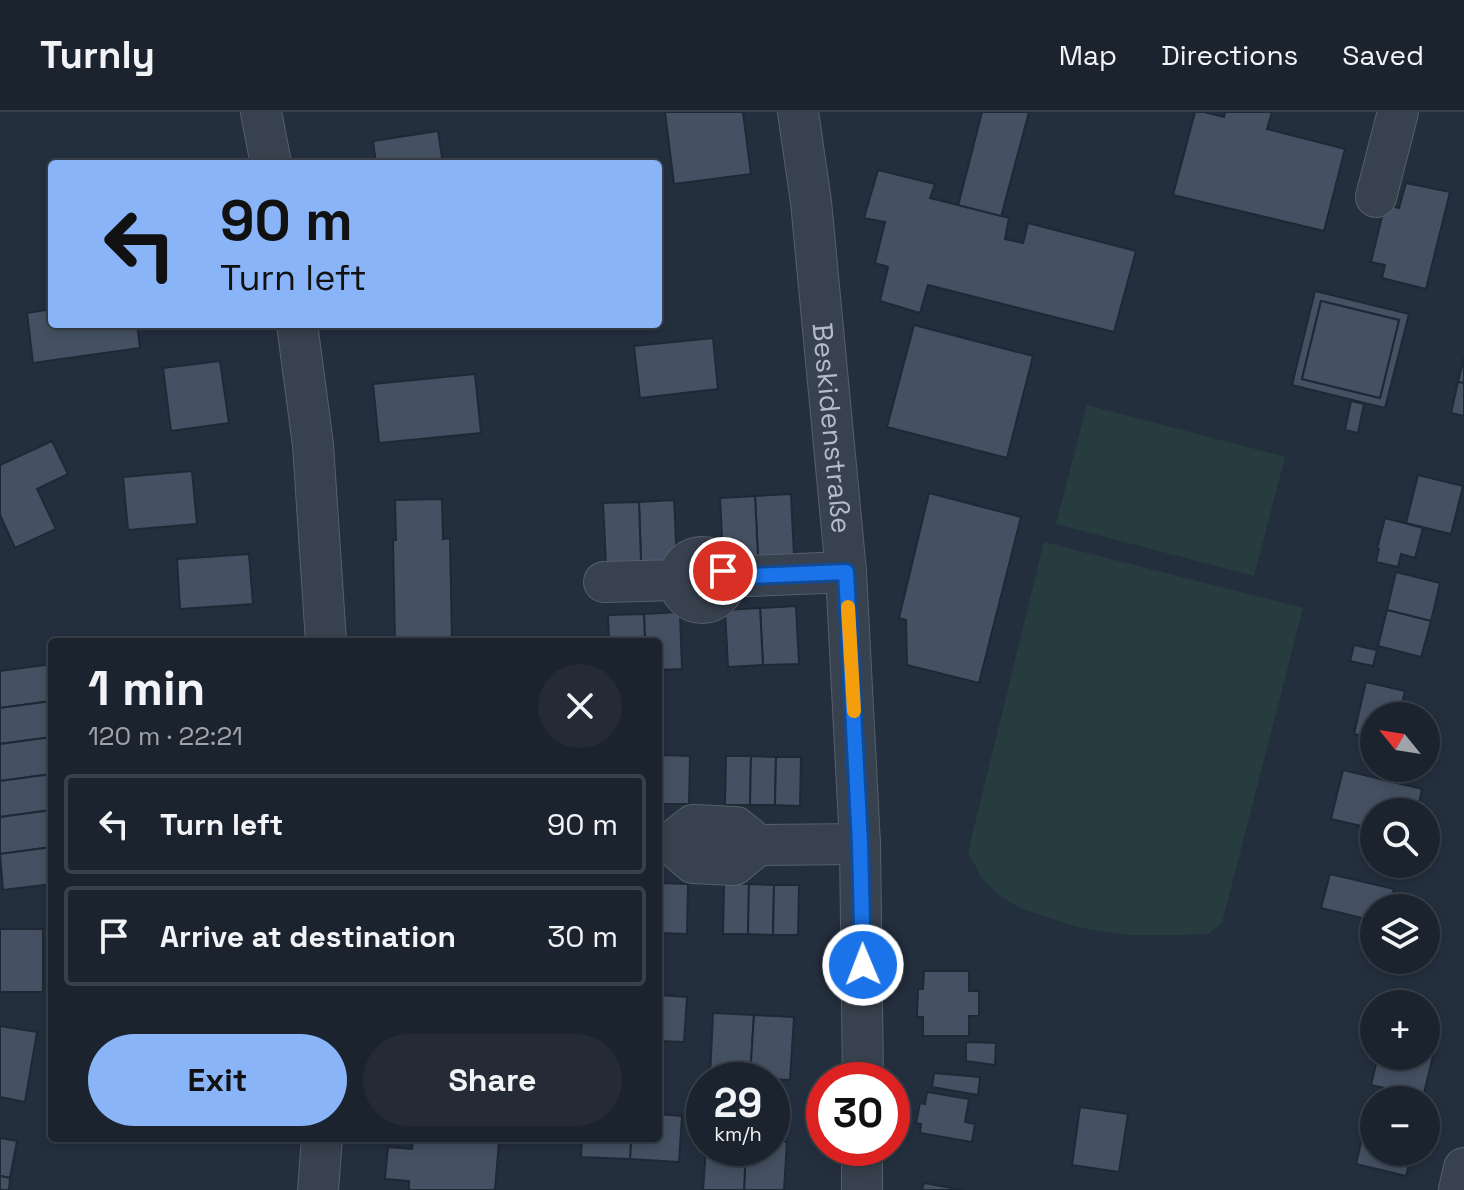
<!DOCTYPE html>
<meta charset="utf-8">
<style>
:root{--surface:#1b232e;--page:#242b36;--text:#f1f3f6;--muted:#a0a4aa;--line:#39404a;--accent:#8ab4f8}
body{margin:0;font-family:"Space Grotesk",sans-serif;background:var(--page);color:var(--text);height:100vh;display:flex;flex-direction:column;font-size:30px;white-space:nowrap}
*{box-sizing:border-box;margin:0}
p{font-size:26px;color:var(--muted)}
.icon{flex:none;width:44px;height:44px;fill:none;stroke:currentColor;stroke-width:2;stroke-linecap:round;stroke-linejoin:round}
.map{position:relative;flex:1;overflow:hidden}
.details{position:absolute;left:48px;top:526px;width:614px;height:504px;display:flex;flex-direction:column;background:var(--surface);border-radius:8px;box-shadow:0 4px 12px #0003,0 0 0 2px var(--line)}
.details>*{flex:none}
.hud{position:absolute;left:48px;top:48px;width:614px;height:168px;border-radius:8px;box-shadow:0 4px 12px #0003,0 0 0 2px var(--line);background:#8ab4f8;color:#111;overflow:hidden}
.needle{width:52px;rotate:300deg}
.controls{position:absolute;left:1360px;top:590px;display:grid;gap:16px}
.controls a{display:grid;place-items:center;width:80px;height:80px;border-radius:50%;background:var(--surface);box-shadow:0 4px 12px #0003,0 0 0 2px var(--line);font-size:40px}
.speed{position:absolute;left:686px;top:950px;display:flex;gap:16px;font-size:40px;font-weight:700;text-align:center}
.speed>*{display:grid;place-content:center;width:104px;height:104px;border-radius:50%;background:var(--surface);box-shadow:0 4px 12px #0003,0 0 0 2px var(--line);line-height:1}
.speed small{font-size:20px;font-weight:400}
.speed .limit{border:12px solid #d22;background:#fff;color:#111}
.pin{position:absolute;display:grid;place-items:center;width:68px;height:68px;color:#fff;margin:-34px;border:4px solid #fff;border-radius:50%;box-shadow:0 2px 8px #0007}
.me{position:absolute;width:88px;margin:-44px;rotate:359deg;stroke-linejoin:round;filter:drop-shadow(0 0 6px #0008)}
.turn{display:flex;align-items:center;gap:28px;height:168px;padding:0 40px;font-size:36px}
.turn .icon{width:104px;height:104px;stroke-width:2.5}
.turn b{display:block;font-size:56px;line-height:68px}
.round{display:grid;place-items:center;flex:none;width:84px;height:84px;border-radius:42px;background:var(--page)}
.head{display:flex;align-items:center;justify-content:space-between;height:136px;padding:0 40px}
h1{font-size:48px;font-weight:700;line-height:60px}
.action{display:flex;gap:16px;margin-top:auto;padding:16px 40px}
.action a{flex:1;height:92px;border-radius:48px;background:var(--accent);color:#111;font-size:32px;font-weight:700;line-height:92px;text-align:center}
.action a+a{background:var(--page);color:var(--text)}
ul{padding:0;list-style:none}
li{display:flex;align-items:center;gap:24px;height:100px;margin:0 16px 12px;padding:0 24px;border:4px solid var(--line);border-radius:8px}
li div{flex:1}
li b{display:block;font-size:30px}
li em{font-style:normal}
header{display:flex;align-items:center;gap:48px;box-sizing:border-box;height:112px;padding:0 40px;background:var(--surface);border-bottom:2px solid var(--line)}
header strong{font-size:38px}
nav{display:flex;gap:44px;margin-inline-start:auto;font-size:28px}
.map>svg:first-child{display:block}
.green{fill:#263c3f}
.building{fill:#455162;stroke:#1f2835;stroke-width:2;fill-rule:evenodd}
.lines{fill:none;stroke-linecap:round;stroke-linejoin:round}
.minor-casing{stroke:#565f6c;stroke-width:42}
.minor{stroke:#38414e;stroke-width:40}
.route-casing{stroke:#114b97;stroke-width:20}
.route{stroke:#1a73e8;stroke-width:14}
.slow{stroke:#f59e0b;stroke-width:14}
.labels{text-anchor:middle;stroke-width:6;stroke-linejoin:round;paint-order:stroke}
.street-label{font-size:28px;fill:#b4bcc9;stroke:#1d2633}
</style>
<header>
<strong>Turnly</strong>
<nav><a>Map</a><a>Directions</a><a>Saved</a></nav>
</header>
<div class="map">
<svg width="1464" height="1078" viewBox="0 0 1464 1078">
<rect width="100%" height="100%" fill="#242f3e"/>
<!-- green -->
<g class="green">
<polygon points="1087,293 1285,345 1254,464 1056,412"/>
<polygon points="1044,430 1303,496 1222,811 1208,822 1181,823 1126,823 1077,815 1020,796 1000,784 981,765 968,740"/>
</g>
<!-- building -->
<g class="building">
<polygon points="665,0 743,0 751,62 674,72"/>
<polygon points="982,0 1029,0 1001,105 958,94"/>
<polygon points="1195,0 1204,0 1224,5 1225,0 1272,0 1267,17 1345,37 1324,119 1173,83"/>
<polygon points="438,19 443,52 376,52 373,29"/>
<polygon points="878,58 935,72 930,86 1009,106 1005,127 1023,131 1028,111 1136,139 1114,220 928,173 920,201 880,189 888,155 875,151 885,110 864,106"/>
<polygon points="1406,71 1450,80 1426,177 1382,166 1385,153 1371,150 1385,92 1399,96"/>
<path d="M 1315,179 L 1409,202 L 1385,296 L 1292,273 ZM 1321,189 L 1399,208 L 1380,286 L 1302,267 Z"/>
<polygon points="1321,189 1399,208 1380,286 1302,267"/>
<polygon points="52,197 52,212 137,212 140,236 33,251 27,201"/>
<polygon points="381,212 423,212 382,217"/>
<polygon points="914,213 1033,244 1007,346 887,315"/>
<polygon points="713,226 718,277 640,286 634,234"/>
<polygon points="1464,245 1464,271 1458,270"/>
<polygon points="220,249 229,311 171,319 163,256"/>
<polygon points="475,262 481,321 379,331 373,272"/>
<polygon points="1458,270 1464,271 1464,304 1451,301"/>
<polygon points="1351,289 1364,292 1358,321 1345,318"/>
<polygon points="52,329 68,362 37,377 56,417 15,436 0,403 0,353"/>
<polygon points="192,359 197,412 128,418 123,365"/>
<polygon points="1418,363 1463,374 1451,422 1406,411"/>
<polygon points="929,381 1021,405 979,571 907,553 906,508 899,506"/>
<polygon points="791,382 794,443 758,445 755,384"/>
<polygon points="755,384 758,445 723,446 720,386"/>
<polygon points="442,387 443,427 450,426 452,530 395,530 393,428 396,428 395,388"/>
<polygon points="674,388 677,448 641,450 639,390"/>
<polygon points="639,390 641,450 606,452 603,391"/>
<polygon points="1385,406 1423,416 1415,446 1401,442 1398,455 1376,450 1379,437 1377,437"/>
<polygon points="249,442 253,492 180,497 177,447"/>
<polygon points="1396,460 1440,471 1431,509 1387,498"/>
<polygon points="796,494 799,552 763,553 760,496"/>
<polygon points="760,496 763,553 728,555 725,498"/>
<polygon points="1387,498 1431,509 1421,545 1378,534"/>
<polygon points="680,500 682,557 658,558 658,530 645,530 644,502"/>
<polygon points="644,502 645,530 609,530 608,503"/>
<polygon points="1354,533 1377,538 1373,554 1350,549"/>
<polygon points="52,552 52,589 0,596 0,559"/>
<polygon points="1366,570 1405,579 1399,604 1374,604 1374,627 1354,622"/>
<polygon points="52,589 52,625 0,632 0,596"/>
<polygon points="52,625 52,662 0,669 0,632"/>
<polygon points="658,643 663,643 662,692 658,692"/>
<polygon points="663,643 690,644 689,692 662,692"/>
<polygon points="726,644 751,644 750,693 725,693"/>
<polygon points="751,644 776,645 775,693 750,693"/>
<polygon points="776,645 801,645 800,694 775,693"/>
<polygon points="1343,658 1422,677 1417,700 1374,700 1374,717 1331,707"/>
<polygon points="52,662 52,698 0,705 0,669"/>
<polygon points="52,698 52,735 0,742 0,705"/>
<polygon points="52,735 52,772 3,778 0,742"/>
<polygon points="1330,762 1394,777 1389,796 1374,796 1374,809 1321,796"/>
<polygon points="658,771 661,771 660,821 658,821"/>
<polygon points="661,771 688,772 687,822 660,821"/>
<polygon points="724,772 749,772 748,822 723,822"/>
<polygon points="749,772 774,773 773,823 748,822"/>
<polygon points="774,773 799,773 798,823 773,823"/>
<rect x="0" y="817" width="43" height="63"/>
<polygon points="924,859 969,859 969,879 979,879 979,904 969,904 969,924 923,924 923,905 917,905 918,877 923,877"/>
<polygon points="658,883 687,885 684,930 658,929"/>
<polygon points="713,901 754,903 750,966 710,964"/>
<polygon points="754,903 794,905 790,968 750,966"/>
<polygon points="0,914 37,920 25,990 0,985"/>
<polygon points="966,930 996,931 995,953 966,949"/>
<polygon points="1426,933 1435,936 1423,985 1371,973 1378,944 1426,944"/>
<polygon points="934,961 980,965 978,983 932,975"/>
<polygon points="927,980 969,987 965,1010 975,1012 972,1030 920,1021 921,1012 916,1011 920,991 925,992"/>
<polygon points="1080,995 1128,1002 1119,1060 1072,1053"/>
<polygon points="658,1002 682,1004 679,1050 630,1047 631,1026 658,1026"/>
<polygon points="1365,1013 1374,1016 1374,1040 1412,1040 1406,1064 1356,1052"/>
<polygon points="0,1026 17,1029 10,1066 0,1064"/>
<polygon points="413,1026 460,1026 499,1029 495,1078 409,1078 409,1069 385,1067 388,1035 412,1037"/>
<polygon points="582,1026 631,1026 630,1047 581,1045"/>
<polygon points="772,1029 787,1030 784,1078 744,1078 746,1036 772,1036"/>
<polygon points="706,1036 746,1036 744,1078 703,1078"/>
<polygon points="0,1064 10,1066 9,1078 0,1078"/>
<polygon points="924,1071 963,1078 922,1078"/>
</g>
<g class="lines">
<defs>
<g id="minor">
<polyline points="261,0 271,52"/>
<path id="s1" d="M 798,0 L 811,90 L 846,460 L 860,732 L 863,968"/>
<polyline points="1376,85 1398,0"/>
<polyline points="297,212 313,333 326,530"/>
<circle cx="702" cy="468" r="23"/>
<polyline points="724,465 846,460"/>
<polyline points="604,470 678,468"/>
<polyline points="758,733 734,753 693,751 670,731 693,713 736,715 758,733 860,732"/>
<polyline points="318,1078 322,1026"/>
<polyline points="862,1078 862,1036"/>
<polyline points="1459,1078 1464,1056"/>
</g>
</defs>
<!-- minor casing -->
<use href="#minor" class="minor-casing"/>
<!-- minor -->
<use href="#minor" class="minor"/>
</g>
<g class="lines">
<defs>
<polyline id="route" points="723,459 724,465 846,460 860,732 863,853"/>
</defs>
<!-- route casing -->
<use href="#route" class="route-casing"/>
<!-- route -->
<use href="#route" class="route"/>
<!-- slow -->
<polyline class="slow" points="848,495 854,599"/>
</g>
<g class="labels">
<!-- street labels -->
<g class="street-label">
<text dy="10" stroke="none"><textPath href="#s1" startOffset="318">Beskidenstraße</textPath></text>
</g>
</g>
</svg>
<div class="controls">
<a><svg class="needle" viewBox="-14 -14 28 28"><path d="M0-13l5 13h-10z" fill="#e53935"/><path d="M0 13l5-13h-10z" fill="#a0a4aa"/></svg></a>
<a><svg class="icon" aria-label="search" viewBox="0 0 24 24"><circle cx="10" cy="10" r="6"/><path d="M15 15l6 6"/></svg></a>
<a><svg class="icon" aria-label="layers" viewBox="0 0 24 24"><path d="M12 4l9 5-9 5-9-5zM3 14l9 5 9-5"/></svg></a>
<a>+</a>
<a>−</a>
</div>
<div class="speed"><div>29<small>km/h</small></div><div class="limit">30</div></div>
<div class="pin" style="left:723px;top:459px;background:#d93025"><svg class="icon" aria-label="arrive" viewBox="0 0 24 24"><path d="M6 21V4h12l-3 4 3 4H6"/></svg></div>
<svg class="me" style="left:863px;top:853px" viewBox="-20 -20 40 40"><circle r="17" fill="#1a73e8" stroke="#fff" stroke-width="3"/><path d="M0-11L8 9 0 5-8 9z" fill="#fff"/></svg>
<div class="hud">
<div class="turn"><svg class="icon" aria-label="left" viewBox="0 0 24 24"><path d="M17 20v-9H6M10 6l-5 5 5 5"/></svg><div><b>90 m</b>Turn left</div></div>
</div>
<section class="details">
<div class="head"><div><h1>1 min</h1><p>120 m · 22:21</p></div><a class="round"><svg class="icon" aria-label="close" viewBox="0 0 24 24"><path d="M6 6l12 12M18 6L6 18"/></svg></a></div>
<ul>
<li><svg class="icon" aria-label="left" viewBox="0 0 24 24"><path d="M17 20v-9H6M10 6l-5 5 5 5"/></svg><div><b>Turn left</b></div><em>90 m</em></li>
<li><svg class="icon" aria-label="arrive" viewBox="0 0 24 24"><path d="M6 21V4h12l-3 4 3 4H6"/></svg><div><b>Arrive at destination</b></div><em>30 m</em></li>
</ul>
<div class="action"><a>Exit</a><a>Share</a></div>
</section>
</div>
